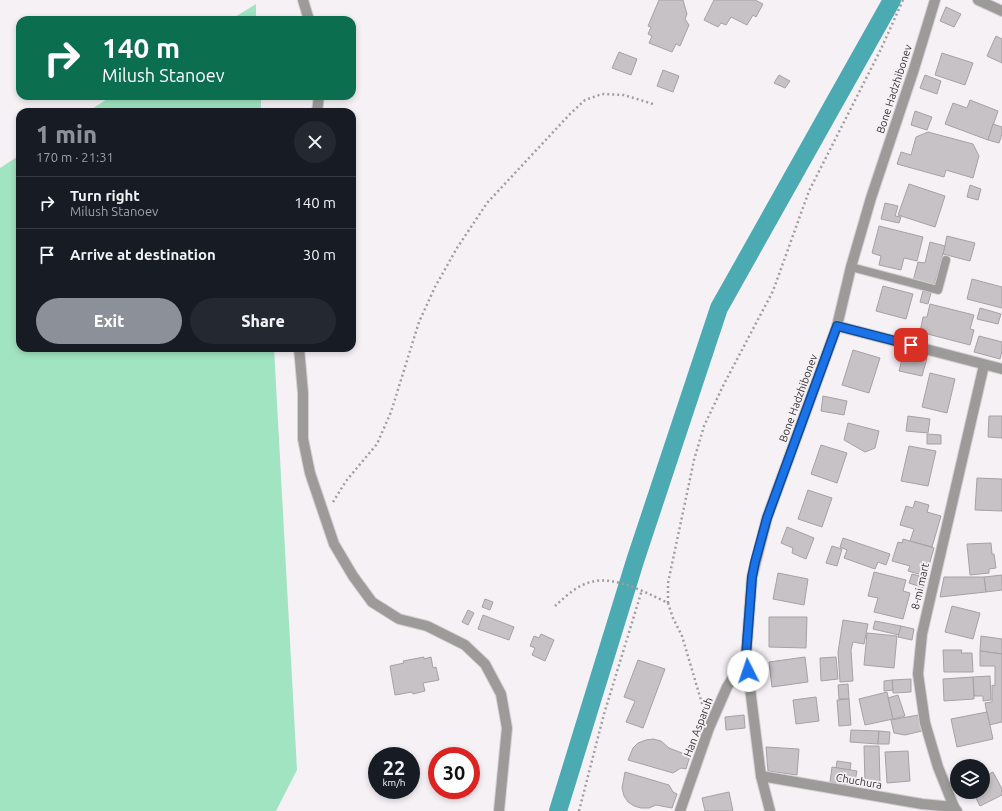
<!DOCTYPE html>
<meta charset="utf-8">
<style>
:root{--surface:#171b24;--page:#242831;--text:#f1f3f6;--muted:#9ea1a6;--line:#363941;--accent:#8c9099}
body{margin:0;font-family:Ubuntu,sans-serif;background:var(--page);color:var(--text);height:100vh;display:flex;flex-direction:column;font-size:15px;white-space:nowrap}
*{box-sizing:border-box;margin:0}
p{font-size:13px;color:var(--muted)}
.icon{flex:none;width:22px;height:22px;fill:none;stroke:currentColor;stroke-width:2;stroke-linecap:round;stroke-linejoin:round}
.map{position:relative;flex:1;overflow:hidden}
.panel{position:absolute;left:16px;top:108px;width:340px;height:244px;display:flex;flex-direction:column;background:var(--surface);border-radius:12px;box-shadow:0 2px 6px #0003}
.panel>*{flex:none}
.guide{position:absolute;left:16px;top:16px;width:340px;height:84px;border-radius:12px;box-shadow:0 2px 6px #0003;background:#0b6e4f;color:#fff;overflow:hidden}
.buttons{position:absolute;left:950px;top:759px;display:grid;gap:8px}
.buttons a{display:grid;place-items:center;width:40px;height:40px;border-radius:50%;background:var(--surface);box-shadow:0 2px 6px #0003;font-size:20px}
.speed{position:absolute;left:368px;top:747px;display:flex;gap:8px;font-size:20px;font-weight:700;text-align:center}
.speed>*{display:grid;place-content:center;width:52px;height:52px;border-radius:50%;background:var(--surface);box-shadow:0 2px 6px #0003;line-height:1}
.speed small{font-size:10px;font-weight:400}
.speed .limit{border:6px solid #d22;background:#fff;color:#111}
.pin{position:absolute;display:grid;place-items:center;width:34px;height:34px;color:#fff;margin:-17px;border-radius:8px;box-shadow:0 2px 6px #0006}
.me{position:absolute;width:44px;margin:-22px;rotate:356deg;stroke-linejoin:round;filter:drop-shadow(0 0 3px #0008)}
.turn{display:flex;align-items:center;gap:14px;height:84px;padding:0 20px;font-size:18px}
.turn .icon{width:52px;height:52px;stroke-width:2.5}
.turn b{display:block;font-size:28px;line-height:34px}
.round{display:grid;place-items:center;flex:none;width:42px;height:42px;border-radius:21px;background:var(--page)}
.overview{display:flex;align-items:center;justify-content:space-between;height:68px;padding:0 20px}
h1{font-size:24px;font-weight:800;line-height:30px;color:var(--accent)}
.cta{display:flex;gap:8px;margin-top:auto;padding:8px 20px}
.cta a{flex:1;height:46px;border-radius:24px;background:var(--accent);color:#fff;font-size:16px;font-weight:800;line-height:46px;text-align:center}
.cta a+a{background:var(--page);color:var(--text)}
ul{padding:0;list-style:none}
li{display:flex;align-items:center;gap:12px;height:52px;padding:0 20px;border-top:1px solid var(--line)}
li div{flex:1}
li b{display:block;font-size:15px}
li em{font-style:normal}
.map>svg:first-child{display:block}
.green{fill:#a1e4c2}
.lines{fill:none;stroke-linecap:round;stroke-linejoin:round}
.canal{stroke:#4cabb2;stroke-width:18}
.building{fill:#c6c2c6;stroke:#a5a1a5}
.service-casing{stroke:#d4cfd3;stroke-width:10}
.minor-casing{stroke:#d4cfd3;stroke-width:12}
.path{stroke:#a19da0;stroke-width:2.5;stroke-dasharray:2 3;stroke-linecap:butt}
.service{stroke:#9c9b99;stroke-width:8}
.minor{stroke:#9c9b99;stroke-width:10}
.route-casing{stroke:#114b97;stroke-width:10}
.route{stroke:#1a73e8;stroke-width:7}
.labels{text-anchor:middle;stroke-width:3.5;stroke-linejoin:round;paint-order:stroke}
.street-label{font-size:11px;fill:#373537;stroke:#f6f1f5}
</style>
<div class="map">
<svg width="1002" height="811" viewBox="0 0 1002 811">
<rect width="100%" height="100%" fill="#f6f1f5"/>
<!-- green -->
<g class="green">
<polygon points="256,4 256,20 230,20"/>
<polygon points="112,96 261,96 261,112 87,112"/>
<polygon points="20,155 20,348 274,348 297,770 276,811 0,811 0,168"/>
</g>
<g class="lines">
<!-- canal -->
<polyline class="canal" points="558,811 635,561 719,308 892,0"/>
</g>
<!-- building -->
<g class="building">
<polygon points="659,0 683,0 687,14 685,19 689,25 680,46 676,44 672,52 649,43 652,36 648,34 651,27 648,26"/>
<polygon points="714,0 755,0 763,4 756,17 753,15 747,25 731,17 726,25 721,23 718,27 704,20"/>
<polygon points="946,7 961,14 954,27 940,21"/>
<polygon points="996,36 1002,39 1002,63 987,56"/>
<polygon points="619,52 637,59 631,75 612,68"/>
<polygon points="942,53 973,63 965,85 935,75"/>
<polygon points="663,70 679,76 673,92 657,86"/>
<polygon points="779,75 790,81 785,88 774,83"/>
<polygon points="925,75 941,81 937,94 920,88"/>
<polygon points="970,100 998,111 988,140 945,124 953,103 967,108"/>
<polygon points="915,111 932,117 927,130 911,125"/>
<polygon points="993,124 1002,127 1002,134 999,143 988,140"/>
<polygon points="928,132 973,144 979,156 973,178 946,170 944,177 897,164 901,152 911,155 916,137"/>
<polygon points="909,184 945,196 935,227 898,215"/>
<polygon points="970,185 981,189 978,200 967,197"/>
<polygon points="885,203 898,206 895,216 901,217 899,223 881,219"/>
<polygon points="879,226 923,237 917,261 904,258 901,270 879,265 881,256 872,253"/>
<polygon points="947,236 975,243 970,261 943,254"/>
<polygon points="930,242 945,246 934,286 913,281 918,262 925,263"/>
<polygon points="972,279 1002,287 1002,308 967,299"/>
<polygon points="883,286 913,294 906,319 876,311"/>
<polygon points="923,291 931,293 928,304 920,302"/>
<polygon points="930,304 974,315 970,329 974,330 970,345 920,332 923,317 927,317"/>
<polygon points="980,308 1001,314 998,324 977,319"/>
<polygon points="979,336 1002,342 1002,351 1000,359 974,352"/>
<polygon points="853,350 880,358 869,393 842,385"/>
<polygon points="904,352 927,358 922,376 899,371"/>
<polygon points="930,373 955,379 947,413 922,407"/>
<polygon points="823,396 847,401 844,415 821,411"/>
<polygon points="908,416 930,419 928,433 906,431"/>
<polygon points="989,416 1002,416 1002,438 988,437"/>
<polygon points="848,423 879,431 875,448 865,452 844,440"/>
<polygon points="927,434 941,435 941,444 927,444"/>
<polygon points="821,445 847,453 837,483 811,474"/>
<polygon points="909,446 936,451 928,486 901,481"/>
<polygon points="977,478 1002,479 1002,511 975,510"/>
<polygon points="808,490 832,498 822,527 798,519"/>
<polygon points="915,501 929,505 927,512 941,516 932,547 910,541 914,529 900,525 906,506 913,508"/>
<polygon points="787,527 814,538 806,559 792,553 793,548 781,543"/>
<polygon points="843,538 890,554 886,565 878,562 875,569 844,558 847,550 840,547"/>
<polygon points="903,539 934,548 926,576 908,571 910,566 892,561 898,542 902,543"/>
<polygon points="991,543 992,554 994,554 996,568 989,569 989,573 970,575 967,544"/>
<polygon points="832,546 842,549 837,566 826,563"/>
<polygon points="874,572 906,580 903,591 910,593 903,619 874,612 878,598 868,596"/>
<polygon points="778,573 808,579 804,605 773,599"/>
<polygon points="912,574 927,578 924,588 909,583"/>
<polygon points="1002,575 1002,590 986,592 984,577"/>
<polygon points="944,577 984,577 986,592 940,597"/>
<polygon points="485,599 493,602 490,610 482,607"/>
<polygon points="952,606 980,613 973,639 945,632"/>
<polygon points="468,610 474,613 468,625 462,622"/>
<polygon points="483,615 514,627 509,640 478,629"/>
<polygon points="769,617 807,617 806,648 769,647"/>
<polygon points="843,620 868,624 864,644 853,642 851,650 853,681 840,682 838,652"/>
<polygon points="875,621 901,626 899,635 873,629"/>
<polygon points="901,626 914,629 912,640 898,637"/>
<polygon points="867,633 897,636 894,668 864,665"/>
<polygon points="541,634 554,640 545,661 532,655 535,648 530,646 534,636 539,638"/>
<polygon points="981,636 1002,639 1002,654 980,651"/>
<polygon points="943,650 962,650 961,653 972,653 973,672 944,672"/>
<polygon points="980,651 1002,654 1002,722 989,725 985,703 992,702 992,685 995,686 995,666 980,666"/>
<polygon points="424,657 424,659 431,657 433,668 436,667 439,680 423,683 425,691 413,694 412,692 395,695 390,666 404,663 403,661"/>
<polygon points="805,657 808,682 772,687 769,662"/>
<polygon points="836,657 838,679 821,681 820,658"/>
<polygon points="638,660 665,669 643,728 626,722 635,701 624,697"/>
<polygon points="990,676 991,700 983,701 983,696 974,696 973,677"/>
<polygon points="973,677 974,699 944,701 943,679"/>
<polygon points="911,679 911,692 893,693 892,680"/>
<polygon points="892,680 893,690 884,691 884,681"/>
<polygon points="848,684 849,699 839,699 838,685"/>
<polygon points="887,692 893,719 865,725 859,699"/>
<polygon points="898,695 905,716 893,719 888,698"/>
<polygon points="816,697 819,721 796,724 793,700"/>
<polygon points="849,699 851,725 839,726 837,700"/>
<polygon points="987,712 993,739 957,747 951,719"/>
<polygon points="744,715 745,728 726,730 725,717"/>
<polygon points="918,715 922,731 905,735 894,733 891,720"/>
<polygon points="851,730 879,731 878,744 850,742"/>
<polygon points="879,731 890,732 889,744 878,744"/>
<polygon points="653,739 661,741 669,748 690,756 686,769 681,768 673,773 628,760 633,748 638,743 646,740"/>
<polygon points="864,746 879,746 880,782 865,783"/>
<polygon points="766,747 799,749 797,775 768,771"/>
<polygon points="387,749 398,752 396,756 385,756"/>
<polygon points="908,751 910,781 887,783 885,752"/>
<polygon points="837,761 851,763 850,770 836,768"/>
<polygon points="832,767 857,771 854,786 830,782"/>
<polygon points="625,772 669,785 673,792 677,794 672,808 656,805 649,808 641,808 634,806 628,802 624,796 622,788"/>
<polygon points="993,772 1002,789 1002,795 980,806 973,792 983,792 983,777"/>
<polygon points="729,792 733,811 705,811 702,798"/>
</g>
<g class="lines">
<defs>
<polyline id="service" points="851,267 938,290 946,260"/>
<g id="minor">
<polyline points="303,0 309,20"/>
<polyline points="978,0 1002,11"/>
<polyline points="317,112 319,96"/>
<polyline points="837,326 1002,369"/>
<polyline points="299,348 303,393 303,439 310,473 334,544 353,576 372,602 399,619 427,626 465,645 485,664 501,694 507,728 499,811"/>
<polyline points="761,776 922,804 954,807"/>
<polyline points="680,811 709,728 727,687 746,656"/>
<polyline points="770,811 761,776 746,656 752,577 767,518 837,326 851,267 871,198 914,69 935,0"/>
<polyline points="957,811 954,807 938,767 925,723 918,674 922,634 984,365"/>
</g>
</defs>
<!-- service casing -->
<use href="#service" class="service-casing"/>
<!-- minor casing -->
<use href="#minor" class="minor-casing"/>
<!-- path -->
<g class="path">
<polyline points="333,502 346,481 377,444 391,412 419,322 435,287 457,248 487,203 570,114 585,100 602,94 624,95 653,104"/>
<polyline points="668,603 668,583 694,460 704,426 724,384 773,291 809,191 881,49 903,0"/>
<path d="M 555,606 C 565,597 577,585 591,582 C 614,575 647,593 668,603 L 673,618 L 682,636 L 703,707"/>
<polyline points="579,811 604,714 642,590"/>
</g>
<!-- service -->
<use href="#service" class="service"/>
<!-- minor -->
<use href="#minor" class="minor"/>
</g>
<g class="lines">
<defs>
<polyline id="route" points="748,671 746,656 752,577 755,562 767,518 837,326 911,345"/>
</defs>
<!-- route casing -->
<use href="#route" class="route-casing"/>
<!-- route -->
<use href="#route" class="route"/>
</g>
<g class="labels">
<!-- street labels -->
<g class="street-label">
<text transform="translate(894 89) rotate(-72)" y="4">Bone Hadzhibonev</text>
<text transform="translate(798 398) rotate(-70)" y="4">Bone Hadzhibonev</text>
<text transform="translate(920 586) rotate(-77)" y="4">8-mi mart</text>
<text transform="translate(698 727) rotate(-69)" y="4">Han Asparuh</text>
<text transform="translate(859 781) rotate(10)" y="4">Chuchura</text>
</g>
</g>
</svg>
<div class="buttons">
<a><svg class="icon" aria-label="layers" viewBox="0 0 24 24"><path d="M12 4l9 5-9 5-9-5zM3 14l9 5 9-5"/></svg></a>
</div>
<div class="speed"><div>22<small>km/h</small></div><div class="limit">30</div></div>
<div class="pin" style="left:911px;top:345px;background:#d93025"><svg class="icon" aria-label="arrive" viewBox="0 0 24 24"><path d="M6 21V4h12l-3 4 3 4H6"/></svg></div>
<svg class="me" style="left:748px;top:671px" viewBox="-20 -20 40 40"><circle r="19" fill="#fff"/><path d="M0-13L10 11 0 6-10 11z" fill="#1a73e8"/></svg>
<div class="guide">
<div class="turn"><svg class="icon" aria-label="right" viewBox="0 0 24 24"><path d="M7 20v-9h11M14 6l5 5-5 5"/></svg><div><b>140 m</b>Milush Stanoev</div></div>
</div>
<section class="panel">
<div class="overview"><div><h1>1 min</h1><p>170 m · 21:31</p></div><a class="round"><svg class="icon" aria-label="close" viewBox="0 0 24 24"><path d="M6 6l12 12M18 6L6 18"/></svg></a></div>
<ul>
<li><svg class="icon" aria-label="right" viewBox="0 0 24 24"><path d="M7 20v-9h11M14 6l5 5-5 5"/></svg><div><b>Turn right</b><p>Milush Stanoev</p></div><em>140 m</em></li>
<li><svg class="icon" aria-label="arrive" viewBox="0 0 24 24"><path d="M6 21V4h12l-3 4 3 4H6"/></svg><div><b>Arrive at destination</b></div><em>30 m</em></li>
</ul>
<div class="cta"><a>Exit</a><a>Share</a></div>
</section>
</div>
